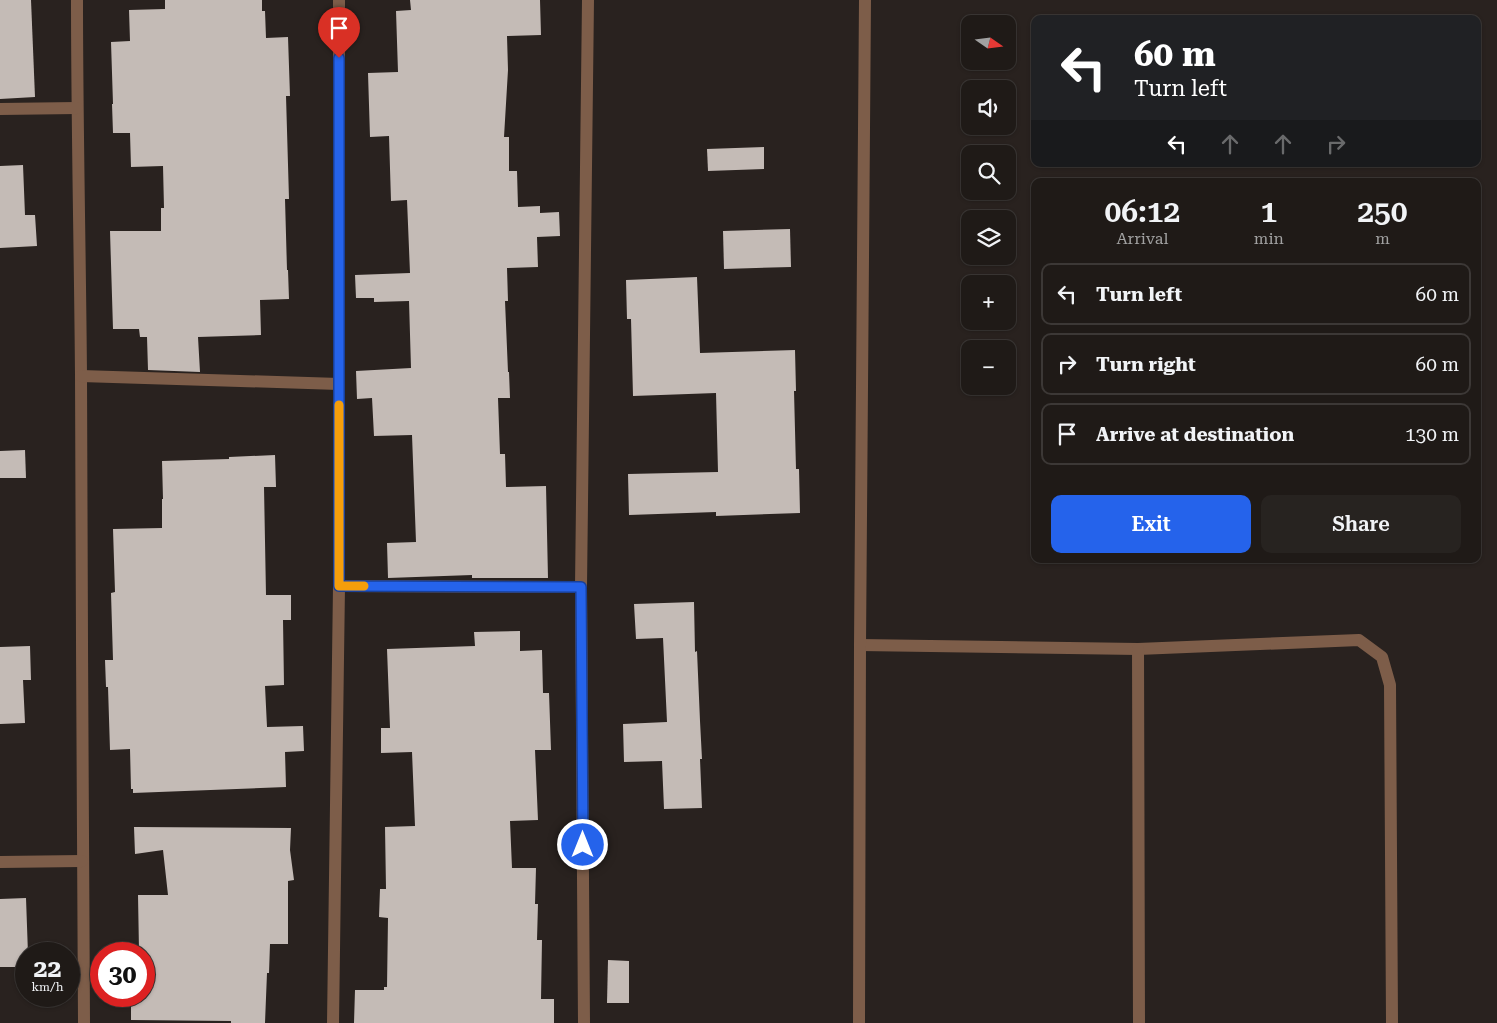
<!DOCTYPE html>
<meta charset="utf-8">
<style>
:root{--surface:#1f1a17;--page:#272320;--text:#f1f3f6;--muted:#a1a1a1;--line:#3c3836;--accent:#2563eb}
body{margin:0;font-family:"Roboto Serif",serif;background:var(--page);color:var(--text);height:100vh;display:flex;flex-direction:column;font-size:19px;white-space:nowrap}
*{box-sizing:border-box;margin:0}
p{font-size:16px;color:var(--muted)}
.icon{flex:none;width:28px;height:28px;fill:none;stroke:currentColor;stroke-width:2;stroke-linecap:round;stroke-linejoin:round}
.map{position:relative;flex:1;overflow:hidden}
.sheet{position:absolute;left:1031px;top:178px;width:450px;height:385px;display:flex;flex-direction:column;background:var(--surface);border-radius:10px;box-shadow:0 1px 4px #0004,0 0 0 1px var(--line)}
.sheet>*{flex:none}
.banner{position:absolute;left:1031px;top:15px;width:450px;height:152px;border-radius:10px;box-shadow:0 1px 4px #0004,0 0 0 1px var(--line);background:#202124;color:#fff;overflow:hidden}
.needle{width:32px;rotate:104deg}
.buttons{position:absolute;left:961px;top:15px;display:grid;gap:10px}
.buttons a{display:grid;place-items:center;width:55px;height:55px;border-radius:10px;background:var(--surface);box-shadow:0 1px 4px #0004,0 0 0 1px var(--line);font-size:25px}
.speed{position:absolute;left:15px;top:942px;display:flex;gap:10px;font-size:25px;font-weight:700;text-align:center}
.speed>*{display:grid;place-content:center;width:65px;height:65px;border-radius:50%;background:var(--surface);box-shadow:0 1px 4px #0004,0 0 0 1px var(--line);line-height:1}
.speed small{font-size:12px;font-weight:400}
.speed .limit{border:8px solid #d22;background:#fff;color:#111}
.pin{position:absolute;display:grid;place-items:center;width:42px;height:42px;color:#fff;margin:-51px -21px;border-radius:50% 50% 50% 0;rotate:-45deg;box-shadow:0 0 5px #0007}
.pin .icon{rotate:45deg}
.me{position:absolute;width:55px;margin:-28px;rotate:0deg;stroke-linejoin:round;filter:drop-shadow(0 0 4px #0008)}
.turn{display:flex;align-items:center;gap:18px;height:105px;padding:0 20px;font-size:22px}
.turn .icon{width:65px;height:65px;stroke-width:2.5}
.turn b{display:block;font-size:35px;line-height:42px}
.lanes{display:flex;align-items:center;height:48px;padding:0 20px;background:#0003;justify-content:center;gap:25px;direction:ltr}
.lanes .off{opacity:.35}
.eta{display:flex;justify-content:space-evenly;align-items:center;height:85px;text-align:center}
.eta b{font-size:30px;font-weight:600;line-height:35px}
.action{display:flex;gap:10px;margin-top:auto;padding:10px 20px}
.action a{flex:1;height:58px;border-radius:10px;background:var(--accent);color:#fff;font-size:20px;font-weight:600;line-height:58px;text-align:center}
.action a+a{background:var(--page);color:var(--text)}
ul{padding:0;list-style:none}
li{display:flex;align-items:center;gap:15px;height:62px;margin:0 10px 8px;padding:0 10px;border:2px solid var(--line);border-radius:10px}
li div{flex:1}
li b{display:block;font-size:19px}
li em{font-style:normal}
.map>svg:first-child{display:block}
.building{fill:#c4bbb6}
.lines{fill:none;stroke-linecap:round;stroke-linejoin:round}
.minor{stroke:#7d5d49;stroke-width:12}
.route-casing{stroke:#184099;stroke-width:12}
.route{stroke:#2563eb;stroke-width:9}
.slow{stroke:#f59e0b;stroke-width:9}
</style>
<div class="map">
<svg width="1497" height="1023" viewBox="0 0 1497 1023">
<rect width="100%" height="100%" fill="#29221f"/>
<!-- building -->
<g class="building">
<polygon points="0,0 31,0 35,97 0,99"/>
<polygon points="165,0 262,0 262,11 265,11 266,38 288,37 290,96 286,96 289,199 285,199 287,270 288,270 289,299 260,300 261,335 198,337 200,372 148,370 147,337 140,337 139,329 113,329 110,231 161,231 161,208 164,208 163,166 131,167 130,133 113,133 112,104 113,104 111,42 130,41 129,10 165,9"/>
<polygon points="410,0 540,0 541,35 507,36 508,70 504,137 509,137 509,171 517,171 518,207 540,206 540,213 559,212 560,236 537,237 538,267 507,268 508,301 505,301 508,372 509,372 510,398 498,398 500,454 505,454 506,487 546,486 548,578 472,578 472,575 388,578 387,543 416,542 412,435 374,436 372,398 357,399 356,371 411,368 409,301 374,302 374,298 356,298 355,275 410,273 407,200 391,201 389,136 370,137 368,73 398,72 396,11 411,10"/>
<polygon points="764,147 764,169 708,171 707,149"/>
<polygon points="23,165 25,215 35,215 37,246 0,248 0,166"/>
<polygon points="790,229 791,267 724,269 723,231"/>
<polygon points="697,277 700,353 795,350 796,391 794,391 796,469 799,469 800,513 716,516 716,512 629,515 628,474 718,472 716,393 633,396 631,319 627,319 626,280"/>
<polygon points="25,450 26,478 0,478 0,451"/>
<polygon points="275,455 276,487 264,487 266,595 291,595 291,620 283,620 284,685 265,686 267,727 303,726 304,751 285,752 286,787 133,793 133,789 131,789 130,749 110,750 108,687 106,687 105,660 113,660 111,593 115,592 113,529 162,528 162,499 163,499 162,461 229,459 229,457"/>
<polygon points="694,602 695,652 697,651 700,721 702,759 700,759 702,808 664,809 662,761 624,762 623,724 667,722 663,638 636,639 634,604"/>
<polygon points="520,631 520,651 542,650 543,693 549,693 551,750 535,750 538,820 510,821 512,868 536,868 535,904 538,904 537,940 542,940 541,999 554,999 554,1023 354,1023 355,990 384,990 384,987 387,987 388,918 379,917 380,889 386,889 385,827 415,826 412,752 381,753 381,728 390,728 387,649 475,646 474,632"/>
<polygon points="30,646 31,680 23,680 25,723 0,724 0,647"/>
<polygon points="134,827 291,828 290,850 294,880 288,881 288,944 270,944 269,973 267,973 265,1023 231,1023 231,1021 131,1020 131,996 144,996 144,951 139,951 138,895 168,895 163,850 135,854"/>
<polygon points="26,898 28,954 26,954 26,967 0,967 0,899"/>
<polygon points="608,960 629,961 629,1003 607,1003"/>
</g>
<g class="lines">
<!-- minor -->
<g class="minor">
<path d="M 77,0 C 77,125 80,250 81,375 C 83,591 81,807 84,1023"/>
<polyline points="0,109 77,108"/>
<polyline points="81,376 339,384"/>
<polyline points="339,586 581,587"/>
<polyline points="860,645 1138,649 1359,640 1382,657 1390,685 1392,1023"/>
<polyline points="1138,649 1139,1023"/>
<polyline points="0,862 82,861"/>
<polyline points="333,1023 339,586 339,0"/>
<polyline points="584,1023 581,587 588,0"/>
<polyline points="859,1023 860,645 865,0"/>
</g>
</g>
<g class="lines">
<defs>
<polyline id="route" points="339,58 339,586 581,587 583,845"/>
</defs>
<!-- route casing -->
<use href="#route" class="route-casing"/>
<!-- route -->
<use href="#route" class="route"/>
<!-- slow -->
<polyline class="slow" points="339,405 339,586 364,586"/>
</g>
</svg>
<div class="buttons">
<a><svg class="needle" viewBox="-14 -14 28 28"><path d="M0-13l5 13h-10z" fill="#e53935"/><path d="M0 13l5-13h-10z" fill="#a1a1a1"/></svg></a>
<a><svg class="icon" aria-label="sound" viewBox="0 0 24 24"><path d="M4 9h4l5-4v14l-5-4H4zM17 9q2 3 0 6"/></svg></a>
<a><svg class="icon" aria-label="search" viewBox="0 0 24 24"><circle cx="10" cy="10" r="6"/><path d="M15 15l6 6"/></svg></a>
<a><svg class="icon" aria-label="layers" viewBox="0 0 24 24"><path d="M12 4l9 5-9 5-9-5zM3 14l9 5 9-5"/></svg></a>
<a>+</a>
<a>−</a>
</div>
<div class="speed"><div>22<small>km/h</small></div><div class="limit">30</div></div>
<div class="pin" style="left:339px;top:58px;background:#d93025"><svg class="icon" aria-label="arrive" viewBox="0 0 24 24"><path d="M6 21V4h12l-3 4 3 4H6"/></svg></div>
<svg class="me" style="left:583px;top:845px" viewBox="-20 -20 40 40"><circle r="17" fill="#2563eb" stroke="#fff" stroke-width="3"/><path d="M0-11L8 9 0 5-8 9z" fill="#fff"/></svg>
<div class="banner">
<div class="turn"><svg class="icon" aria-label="left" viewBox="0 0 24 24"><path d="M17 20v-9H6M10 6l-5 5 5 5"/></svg><div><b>60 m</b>Turn left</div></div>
<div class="lanes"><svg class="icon" aria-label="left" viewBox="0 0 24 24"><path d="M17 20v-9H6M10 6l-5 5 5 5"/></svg><svg class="icon off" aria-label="ahead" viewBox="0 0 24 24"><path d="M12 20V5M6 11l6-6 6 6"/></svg><svg class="icon off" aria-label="ahead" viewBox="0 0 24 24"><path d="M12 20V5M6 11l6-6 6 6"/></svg><svg class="icon off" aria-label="right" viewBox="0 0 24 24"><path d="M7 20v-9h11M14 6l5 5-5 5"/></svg></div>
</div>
<section class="sheet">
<div class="eta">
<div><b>06:12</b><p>Arrival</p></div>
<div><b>1</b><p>min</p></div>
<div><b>250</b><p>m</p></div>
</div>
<ul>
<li><svg class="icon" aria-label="left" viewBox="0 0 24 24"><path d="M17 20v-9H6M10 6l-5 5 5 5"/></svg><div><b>Turn left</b></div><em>60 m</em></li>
<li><svg class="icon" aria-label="right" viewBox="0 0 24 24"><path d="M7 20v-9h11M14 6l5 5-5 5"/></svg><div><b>Turn right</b></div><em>60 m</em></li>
<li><svg class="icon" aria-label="arrive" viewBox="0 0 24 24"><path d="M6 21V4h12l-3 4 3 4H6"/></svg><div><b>Arrive at destination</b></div><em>130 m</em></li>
</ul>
<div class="action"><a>Exit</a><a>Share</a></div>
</section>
</div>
